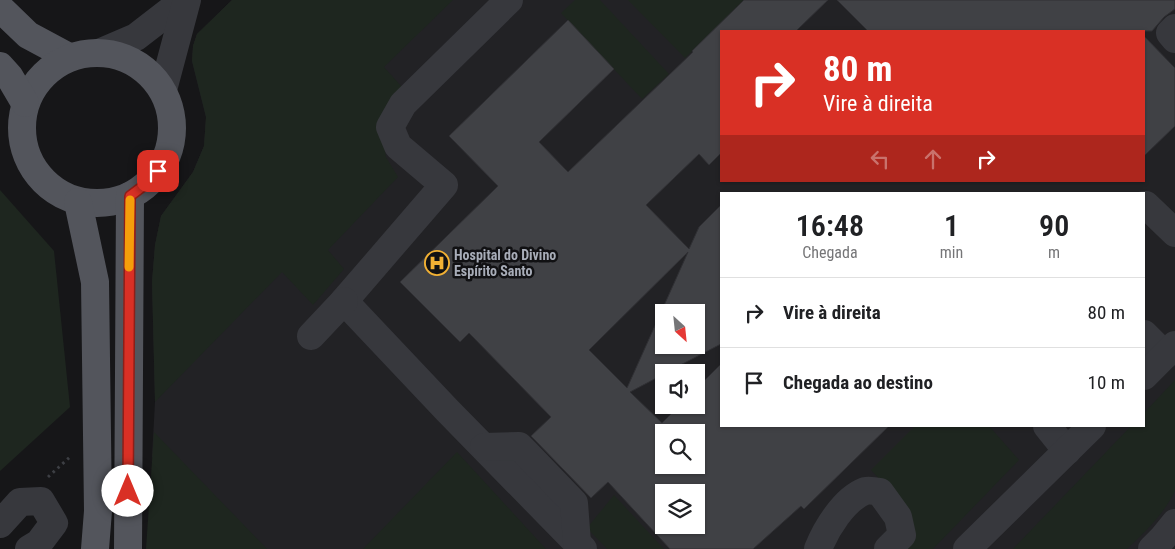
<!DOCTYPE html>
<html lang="pt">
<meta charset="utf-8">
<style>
:root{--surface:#fff;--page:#f6f6f6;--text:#202124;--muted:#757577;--line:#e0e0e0}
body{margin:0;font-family:"Roboto Condensed",sans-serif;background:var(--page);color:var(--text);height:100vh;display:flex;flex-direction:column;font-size:19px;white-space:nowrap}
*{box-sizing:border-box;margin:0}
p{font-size:16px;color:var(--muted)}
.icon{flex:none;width:28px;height:28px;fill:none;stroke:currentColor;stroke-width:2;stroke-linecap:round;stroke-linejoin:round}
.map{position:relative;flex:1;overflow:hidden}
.panel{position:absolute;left:720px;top:192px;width:425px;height:235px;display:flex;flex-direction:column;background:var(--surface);border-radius:0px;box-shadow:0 1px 4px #0004}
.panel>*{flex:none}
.guide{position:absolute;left:720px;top:30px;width:425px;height:152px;border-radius:0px;box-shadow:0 1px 4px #0004;background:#d93025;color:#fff;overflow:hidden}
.needle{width:32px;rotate:153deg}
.tools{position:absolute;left:655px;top:304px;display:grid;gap:10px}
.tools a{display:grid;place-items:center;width:50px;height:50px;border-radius:0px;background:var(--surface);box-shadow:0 1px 4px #0004;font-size:25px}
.pin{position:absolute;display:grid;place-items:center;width:42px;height:42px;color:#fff;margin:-21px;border-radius:10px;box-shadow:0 2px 8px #0006}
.me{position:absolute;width:55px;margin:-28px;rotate:0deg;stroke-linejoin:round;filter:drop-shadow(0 0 4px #0008)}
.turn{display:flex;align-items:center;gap:18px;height:105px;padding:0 20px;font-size:22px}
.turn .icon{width:65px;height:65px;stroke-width:2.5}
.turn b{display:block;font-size:35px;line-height:42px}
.lanes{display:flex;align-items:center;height:48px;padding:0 20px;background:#0003;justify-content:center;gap:25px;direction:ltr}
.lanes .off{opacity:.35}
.eta{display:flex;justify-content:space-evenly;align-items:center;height:85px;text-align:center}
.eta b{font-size:30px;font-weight:600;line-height:35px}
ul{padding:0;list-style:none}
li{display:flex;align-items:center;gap:15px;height:70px;padding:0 20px;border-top:1px solid var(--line)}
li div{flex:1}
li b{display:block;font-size:19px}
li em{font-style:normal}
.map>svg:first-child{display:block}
.built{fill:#222225;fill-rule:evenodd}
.green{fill:#1e261f}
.building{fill:#404145;stroke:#303034;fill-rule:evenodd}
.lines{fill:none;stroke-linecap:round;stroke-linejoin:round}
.path{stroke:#3d3f44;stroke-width:3;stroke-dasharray:2.5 4;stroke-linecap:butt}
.minor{stroke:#37383d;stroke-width:28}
.major{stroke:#53555c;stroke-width:28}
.route-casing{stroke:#8d1f18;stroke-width:12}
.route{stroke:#d93025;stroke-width:9}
.slow{stroke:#f59e0b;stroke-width:9}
.labels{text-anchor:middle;stroke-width:5;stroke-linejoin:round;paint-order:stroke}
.poi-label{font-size:14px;font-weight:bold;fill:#a8adb8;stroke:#111113;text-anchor:start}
</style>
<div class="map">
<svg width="1175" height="549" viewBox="0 0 1175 549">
<rect width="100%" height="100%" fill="#161618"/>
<!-- built -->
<path class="built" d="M 232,0 L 1175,0 L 1175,549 L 239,549 L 152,457 L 155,402 L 152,282 L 155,245 L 161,216 L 193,172 L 204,146 L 206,117 L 192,61 L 193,46 L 197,34 ZM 721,31 L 1144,31 L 1144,181 L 721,181 ZM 721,194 L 1144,194 L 1144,426 L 721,426 ZM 664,312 L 696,312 L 696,345 L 664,345 ZM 664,372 L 696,372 L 696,405 L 664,405 ZM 664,432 L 696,432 L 696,465 L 664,465 ZM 664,492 L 696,492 L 696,525 L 664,525 Z"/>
<!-- green -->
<g class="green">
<polygon points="232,0 453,0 384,67 402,87 381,130 386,157 398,177 328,250 344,269 313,305 282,272 155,402 152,282 155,245 161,216 193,172 204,146 206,117 192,61 193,46 197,34"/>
<polygon points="575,0 600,0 669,74 642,99 561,13"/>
<polygon points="628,0 744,0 685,58"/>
<polygon points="0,190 54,251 70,407 0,471"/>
<path d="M 1175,380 L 1175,491 C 1164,514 1145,532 1127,549 L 1013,549 L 1131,426 L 1144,426 L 1144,413 Z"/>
<polygon points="915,426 989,426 1019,460 933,549 878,549 912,514 871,470"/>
<polygon points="154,432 267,549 146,549"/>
<polygon points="457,452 546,549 363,549"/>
<polygon points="614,495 664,549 607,549 587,528"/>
</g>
<!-- building -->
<g class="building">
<path d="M 744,0 L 828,0 L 796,31 L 721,31 L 721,153 L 709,165 L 699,154 L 646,205 L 689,249 L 699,227 L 721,205 L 721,344 L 667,372 L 664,372 L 664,374 L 630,392 L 662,423 L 680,405 L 696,405 L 696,389 L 721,364 L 721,426 L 889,426 L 804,509 L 801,506 L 753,549 L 670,549 L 608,482 L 591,498 L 531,436 L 551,417 L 469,333 L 460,342 L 400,282 L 498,186 L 449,136 L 568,20 L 614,69 L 539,142 L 568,172 L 693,52 L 692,51 ZM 688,252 L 627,388 L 589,350 ZM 664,312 L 696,312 L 696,345 L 664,345 ZM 664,432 L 696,432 L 696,465 L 664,465 ZM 664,492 L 696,492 L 696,525 L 664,525 Z"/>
<polygon points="837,0 1175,0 1175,9 1164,17 1152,31 868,31"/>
<polygon points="1144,36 1175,68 1175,126 1144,156"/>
</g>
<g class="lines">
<!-- path -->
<polyline class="path" points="48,477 71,456"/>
<!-- minor -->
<g class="minor">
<polyline points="509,0 403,104 390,127 398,146 444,185 344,301 447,410 583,549"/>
<polyline points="1175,28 1170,33 1175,39"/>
<polyline points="101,52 136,37 184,0"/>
<polyline points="163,90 187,0"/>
<polyline points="1144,205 1146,205 1175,233"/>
<polyline points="1144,334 1165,355"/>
<polyline points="311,336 344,301"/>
<polyline points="1144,376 1175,345"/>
<polyline points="1047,426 1067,451"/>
<polyline points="484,447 519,446 525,452 574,503 577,543"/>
<polyline points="0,524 20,502 41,501 54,523 39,543 29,549"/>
<path d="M 818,549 C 826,529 844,499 865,491 C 869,490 875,491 880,492 L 898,517 L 902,535 L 888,549"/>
<polyline points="967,549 1092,426"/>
<polyline points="1152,549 1162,539 1175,523"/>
</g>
<!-- major -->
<g class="major">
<polyline points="0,8 28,35 69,57"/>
<circle cx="97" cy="128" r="75"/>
<polyline points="0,66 9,76 25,103"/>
<polyline points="78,202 95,282 98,511 95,549"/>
<polyline points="128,549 130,196"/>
</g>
</g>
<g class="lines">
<defs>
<polyline id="route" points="128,491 130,196 150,181 158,171"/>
</defs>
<!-- route casing -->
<use href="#route" class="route-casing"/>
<!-- route -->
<use href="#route" class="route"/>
<!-- slow -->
<polyline class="slow" points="129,267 130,200"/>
</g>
<!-- icons -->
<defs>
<symbol id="hospital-ring" viewBox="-11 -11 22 22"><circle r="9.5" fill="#111113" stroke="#f2b134" stroke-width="1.5"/><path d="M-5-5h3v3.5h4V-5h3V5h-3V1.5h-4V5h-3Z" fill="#f2b134"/></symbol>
</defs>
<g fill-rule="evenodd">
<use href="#hospital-ring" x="423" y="249" width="28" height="28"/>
</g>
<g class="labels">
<!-- poi labels -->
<g class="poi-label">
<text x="454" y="260">Hospital do Divino<tspan x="454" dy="16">Espírito Santo</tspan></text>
</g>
</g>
</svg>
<div class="tools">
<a><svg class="needle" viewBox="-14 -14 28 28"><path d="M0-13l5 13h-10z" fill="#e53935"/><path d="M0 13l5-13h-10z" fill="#757577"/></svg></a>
<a><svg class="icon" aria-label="sound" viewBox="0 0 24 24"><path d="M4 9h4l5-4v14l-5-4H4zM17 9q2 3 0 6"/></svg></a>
<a><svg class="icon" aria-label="search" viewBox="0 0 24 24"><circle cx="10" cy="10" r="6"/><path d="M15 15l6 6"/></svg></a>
<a><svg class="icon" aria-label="layers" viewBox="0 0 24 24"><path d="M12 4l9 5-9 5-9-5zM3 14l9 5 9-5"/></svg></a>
</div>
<div class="pin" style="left:158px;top:171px;background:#d93025"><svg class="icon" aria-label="arrive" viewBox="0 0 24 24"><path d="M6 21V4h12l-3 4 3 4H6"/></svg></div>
<svg class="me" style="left:128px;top:491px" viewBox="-20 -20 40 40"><circle r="19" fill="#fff"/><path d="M0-13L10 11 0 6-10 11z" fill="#d93025"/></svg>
<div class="guide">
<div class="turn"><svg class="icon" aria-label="right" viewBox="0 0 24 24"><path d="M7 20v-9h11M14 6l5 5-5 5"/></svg><div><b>80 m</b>Vire à direita</div></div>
<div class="lanes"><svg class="icon off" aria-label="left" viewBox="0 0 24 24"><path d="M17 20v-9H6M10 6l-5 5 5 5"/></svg><svg class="icon off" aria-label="ahead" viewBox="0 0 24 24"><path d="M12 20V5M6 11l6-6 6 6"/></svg><svg class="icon" aria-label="right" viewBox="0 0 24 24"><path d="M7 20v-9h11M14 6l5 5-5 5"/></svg></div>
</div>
<section class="panel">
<div class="eta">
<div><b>16:48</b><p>Chegada</p></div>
<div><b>1</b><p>min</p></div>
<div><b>90</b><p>m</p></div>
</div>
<ul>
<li><svg class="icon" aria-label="right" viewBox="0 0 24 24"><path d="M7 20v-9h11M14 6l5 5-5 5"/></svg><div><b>Vire à direita</b></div><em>80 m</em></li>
<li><svg class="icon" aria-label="arrive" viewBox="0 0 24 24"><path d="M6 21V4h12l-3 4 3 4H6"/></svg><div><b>Chegada ao destino</b></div><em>10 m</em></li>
</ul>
</section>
</div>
